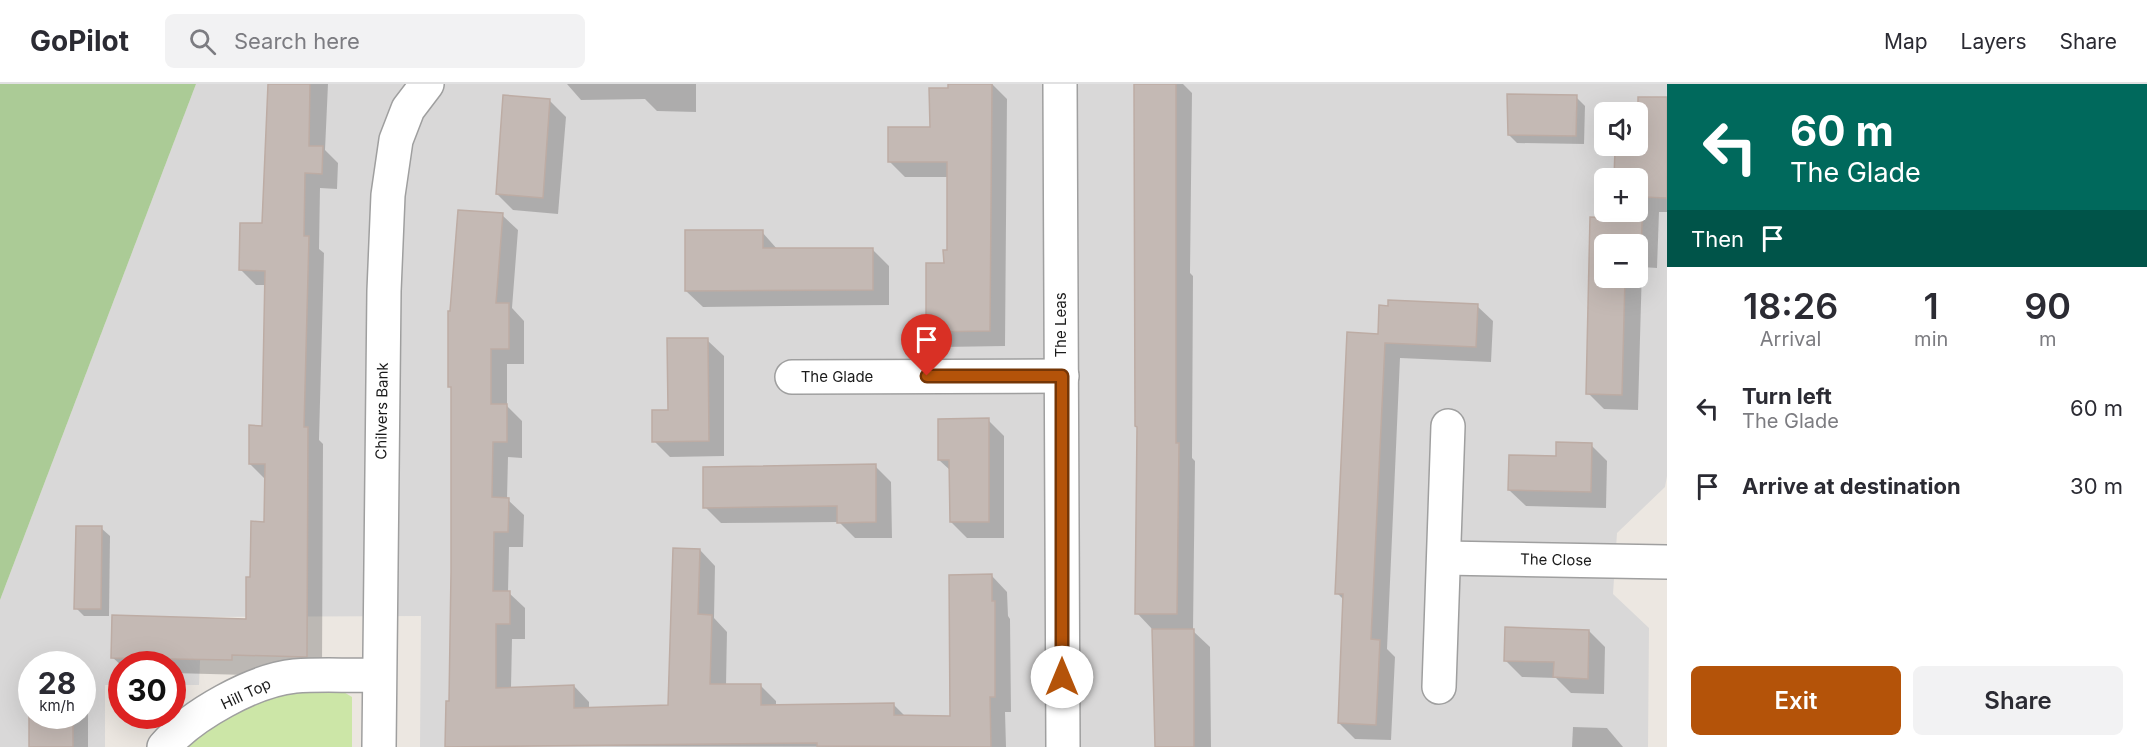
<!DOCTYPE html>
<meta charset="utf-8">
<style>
:root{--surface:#fff;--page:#f2f2f3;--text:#2b2b33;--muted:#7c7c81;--line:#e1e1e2;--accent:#b45309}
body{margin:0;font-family:Inter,sans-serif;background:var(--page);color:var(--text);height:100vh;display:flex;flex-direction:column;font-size:22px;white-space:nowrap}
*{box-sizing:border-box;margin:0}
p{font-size:20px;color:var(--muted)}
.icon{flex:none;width:33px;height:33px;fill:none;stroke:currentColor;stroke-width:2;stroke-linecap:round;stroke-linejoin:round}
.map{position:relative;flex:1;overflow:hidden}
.sheet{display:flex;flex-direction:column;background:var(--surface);width:480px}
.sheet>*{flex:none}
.guide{background:#00695c;color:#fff;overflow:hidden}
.fabs{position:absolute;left:1594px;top:18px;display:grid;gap:12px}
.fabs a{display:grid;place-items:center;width:54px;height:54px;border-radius:9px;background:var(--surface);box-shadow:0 6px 24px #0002;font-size:30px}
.speed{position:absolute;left:18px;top:567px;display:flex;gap:12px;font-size:30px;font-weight:700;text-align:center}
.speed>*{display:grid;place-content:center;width:78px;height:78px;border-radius:50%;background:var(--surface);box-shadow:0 6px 24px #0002;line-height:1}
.speed small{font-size:15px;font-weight:400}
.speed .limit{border:9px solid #d22;background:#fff;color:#111}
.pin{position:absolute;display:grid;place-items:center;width:51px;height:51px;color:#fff;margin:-62px -26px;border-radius:50% 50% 50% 0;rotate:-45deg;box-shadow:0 0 6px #0007}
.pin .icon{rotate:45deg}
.me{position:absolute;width:66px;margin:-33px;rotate:0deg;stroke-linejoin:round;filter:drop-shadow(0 0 4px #0008)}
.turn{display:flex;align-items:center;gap:21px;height:126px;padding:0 24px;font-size:27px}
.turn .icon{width:78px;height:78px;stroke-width:2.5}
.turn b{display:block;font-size:42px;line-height:51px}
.then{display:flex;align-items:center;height:57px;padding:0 24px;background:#0003;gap:12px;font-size:22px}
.eta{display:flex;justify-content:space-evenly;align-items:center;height:102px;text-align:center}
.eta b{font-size:36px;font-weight:600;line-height:42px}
.primary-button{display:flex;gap:12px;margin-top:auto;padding:12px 24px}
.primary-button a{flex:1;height:69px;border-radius:9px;background:var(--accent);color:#fff;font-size:24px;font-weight:600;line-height:69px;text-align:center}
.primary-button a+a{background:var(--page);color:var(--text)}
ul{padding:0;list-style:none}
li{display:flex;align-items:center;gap:18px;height:78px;padding:0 24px}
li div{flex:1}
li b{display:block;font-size:22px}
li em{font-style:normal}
header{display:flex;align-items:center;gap:36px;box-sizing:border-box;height:84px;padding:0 30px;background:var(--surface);border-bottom:2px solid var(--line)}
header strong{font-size:28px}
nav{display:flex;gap:33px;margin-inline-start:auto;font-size:21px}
.search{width:420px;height:54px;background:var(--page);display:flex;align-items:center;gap:15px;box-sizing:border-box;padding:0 21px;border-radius:9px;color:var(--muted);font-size:22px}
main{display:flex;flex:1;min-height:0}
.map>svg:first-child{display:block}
.residential{fill:#d9d8d8;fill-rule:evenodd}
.grass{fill:#cce6a7}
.forest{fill:#abcb96}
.shadow{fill:#0003;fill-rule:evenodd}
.building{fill:#c4b9b4;stroke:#bdaca4;stroke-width:1.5}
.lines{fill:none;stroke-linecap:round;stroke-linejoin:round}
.minor-casing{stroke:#9f9f9f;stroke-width:36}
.minor{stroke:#fff;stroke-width:33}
.route-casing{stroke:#753606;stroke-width:15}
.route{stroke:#b45309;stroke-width:10}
.labels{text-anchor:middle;stroke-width:5;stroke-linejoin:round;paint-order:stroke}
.street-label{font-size:15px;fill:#1b1b1b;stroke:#fff}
</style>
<header>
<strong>GoPilot</strong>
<div class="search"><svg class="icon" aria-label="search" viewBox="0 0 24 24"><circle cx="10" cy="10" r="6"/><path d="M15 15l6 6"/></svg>Search here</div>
<nav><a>Map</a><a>Layers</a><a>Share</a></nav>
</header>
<main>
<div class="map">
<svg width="1667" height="663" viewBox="0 0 1667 663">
<rect width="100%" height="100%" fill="#ece7e1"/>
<!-- residential -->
<path class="residential" d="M 196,0 L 1667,0 L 1667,392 L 1665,403 L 1617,449 L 1613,510 L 1649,544 L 1648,663 L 420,663 L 421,532 L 202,533 L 199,601 L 173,601 L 172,580 L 122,580 L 121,601 L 105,601 L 105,663 L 0,663 L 0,516 ZM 1605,28 L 1638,28 L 1638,62 L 1605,62 ZM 1605,94 L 1638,94 L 1638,128 L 1605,128 ZM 1605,160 L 1638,160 L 1638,194 L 1605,194 ZM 32,580 L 82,580 L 82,632 L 32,632 Z"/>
<!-- grass -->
<polygon class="grass" points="337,604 352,613 352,663 176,663 260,609"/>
<!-- forest -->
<polygon class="forest" points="0,0 196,0 0,516"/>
<!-- shadow -->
<g class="shadow">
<polygon points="270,0 328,0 325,66 338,79 337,105 320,104 319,165 324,169 319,356 323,360 322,587 247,586 247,591 172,589 172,580 122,582 112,573 247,536 252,495 265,439 266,396 250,380 263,343 266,201 256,201 241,186 264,140"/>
<polygon points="567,0 696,0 696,28 657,27 645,15 581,16"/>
<polygon points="950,0 992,0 1007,15 1005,262 943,263 927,247 949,167 948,93 905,93 890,78 931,45 950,6"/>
<polygon points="1136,0 1183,0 1192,9 1190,189 1193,192 1192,374 1195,377 1193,547 1210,563 1211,663 1157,663 1153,546 1137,529 1139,345"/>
<polygon points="1577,14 1585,22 1584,60 1517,59 1509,51"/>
<path d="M 1667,15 L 1667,128 L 1659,128 L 1657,184 L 1642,183 L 1638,326 L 1604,325 L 1588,309 L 1592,135 L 1615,136 L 1615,128 L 1638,128 L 1638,94 L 1616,94 L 1616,63 L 1638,65 ZM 1605,160 L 1638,160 L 1638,194 L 1605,194 Z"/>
<polygon points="550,17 566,33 558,130 513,126 497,110"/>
<polygon points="502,131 518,146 512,224 524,237 524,280 507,280 507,322 522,337 522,374 508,373 507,415 524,431 523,463 509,463 508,508 525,524 525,555 512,555 511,604 574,602 589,618 589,625 669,622 700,466 715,482 714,534 727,548 726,602 760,601 776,617 776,622 893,620 906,633 951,633 992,492 1007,508 1008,532 1010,535 1011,628 1005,628 1006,663 447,662 451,618 453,305 449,302 452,228"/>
<polygon points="762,148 778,166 873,166 889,182 889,221 703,223 686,207"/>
<polygon points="1477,222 1493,237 1491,278 1400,274 1387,565 1395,573 1391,656 1355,655 1339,639 1345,517 1337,509 1379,252"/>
<polygon points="707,256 724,272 724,372 670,373 654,357"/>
<polygon points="988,336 1004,352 1004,454 967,454 951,438 951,387 939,376"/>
<polygon points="1591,361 1607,377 1606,424 1526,422 1509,406 1557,374"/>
<polygon points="875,382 891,398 892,454 855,454 839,438 721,439 705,423"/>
<polygon points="101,444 110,452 109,532 84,532 76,524"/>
<polygon points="1589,547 1605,563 1604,610 1571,609 1556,594 1522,593 1506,577"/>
<polygon points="30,600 32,632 82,632 82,611 88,617 88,663 30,663"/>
<polygon points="1573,643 1607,644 1623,663 1572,663"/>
</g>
<!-- building -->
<g class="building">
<polygon points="268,0 310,0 309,62 323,62 322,90 305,89 304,152 309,152 304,343 308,343 307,573 232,571 232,576 111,574 112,531 246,535 246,493 250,493 251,437 264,438 265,380 249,380 249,341 262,342 265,187 239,186 240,139 262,139"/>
<polygon points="948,0 992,0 990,247 926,248 926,179 944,179 943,166 947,166 947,78 888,78 888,43 930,43 929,4 948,4"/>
<polygon points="1134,0 1176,0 1176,359 1179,359 1177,530 1135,530 1137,343 1135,342"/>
<polygon points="1507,10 1577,11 1576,52 1508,51"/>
<polygon points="503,11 550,15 543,114 496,110"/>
<polygon points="1638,13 1667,13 1667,114 1643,113 1641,168 1638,168 1638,160 1605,160 1605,194 1625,194 1622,311 1586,310 1590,133 1613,134 1614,128 1638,128 1638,94 1614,94 1615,66 1621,62 1638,62"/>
<polygon points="458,126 503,129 496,219 509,219 509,265 491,265 491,320 507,320 507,358 493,358 492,413 509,414 508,448 494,448 493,507 510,507 510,540 496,540 496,604 574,601 574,624 668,621 673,464 700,465 698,530 712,531 710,600 761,600 761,621 894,619 894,631 950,632 949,491 992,490 992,517 995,517 995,613 990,613 991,663 817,662 817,659 445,663 446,617 449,617 451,488 451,303 448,303 448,227 450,227"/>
<polygon points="685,146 763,146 763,164 873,164 873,206 685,207"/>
<polygon points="1388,216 1478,220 1476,263 1385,259 1371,555 1380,556 1376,641 1338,639 1343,510 1335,510 1347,248 1378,250 1379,221 1388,222"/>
<polygon points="667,254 708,254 709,357 652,358 652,326 668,326"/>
<polygon points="989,334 989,438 950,438 949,376 938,376 938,335"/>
<polygon points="1556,358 1592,359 1591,408 1508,406 1509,371 1556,372"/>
<polygon points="876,380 876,438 837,439 837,422 703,424 703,383"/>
<polygon points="76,442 102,442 101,525 74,525"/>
<polygon points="1505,543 1589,546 1588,595 1553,593 1554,578 1504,577"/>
<polygon points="1152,545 1194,545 1194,663 1155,663"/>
<rect x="29" y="632" width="44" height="31"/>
</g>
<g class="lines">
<defs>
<g id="minor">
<polyline points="1060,0 1063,663"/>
<polyline points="792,293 1062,292"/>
<polyline points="1444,474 1667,478"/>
<polyline points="1439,603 1448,342"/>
<path d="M 164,663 C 191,631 254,596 295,592 C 322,590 350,592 378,591"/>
<polyline points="379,663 384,207 388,111 396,56 408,25 427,0"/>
</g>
</defs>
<!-- minor casing -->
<use href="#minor" class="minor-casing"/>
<!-- minor -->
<use href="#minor" class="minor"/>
</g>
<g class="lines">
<defs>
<polyline id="route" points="927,292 1062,292 1062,593"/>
</defs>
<!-- route casing -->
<use href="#route" class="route-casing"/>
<!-- route -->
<use href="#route" class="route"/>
</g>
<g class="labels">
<!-- street labels -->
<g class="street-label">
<text transform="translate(1061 241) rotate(-90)" y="5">The Leas</text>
<text x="837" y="298">The Glade</text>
<text transform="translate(382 327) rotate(-89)" y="5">Chilvers Bank</text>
<text transform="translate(1556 476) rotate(1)" y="5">The Close</text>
<text transform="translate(246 610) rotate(-25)" y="5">Hill Top</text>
</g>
</g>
</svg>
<div class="fabs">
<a><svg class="icon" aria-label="sound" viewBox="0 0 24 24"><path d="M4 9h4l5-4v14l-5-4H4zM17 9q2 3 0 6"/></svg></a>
<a>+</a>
<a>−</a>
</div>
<div class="speed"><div>28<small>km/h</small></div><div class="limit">30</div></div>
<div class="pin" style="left:927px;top:292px;background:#d93025"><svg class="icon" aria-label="arrive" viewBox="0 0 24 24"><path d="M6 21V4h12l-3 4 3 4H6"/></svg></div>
<svg class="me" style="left:1062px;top:593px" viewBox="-20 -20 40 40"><circle r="19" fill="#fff"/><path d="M0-13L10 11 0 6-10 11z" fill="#b45309"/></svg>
</div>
<section class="sheet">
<div class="guide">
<div class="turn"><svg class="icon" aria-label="left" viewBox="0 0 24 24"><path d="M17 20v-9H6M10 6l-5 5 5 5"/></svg><div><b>60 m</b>The Glade</div></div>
<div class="then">Then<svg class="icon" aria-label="arrive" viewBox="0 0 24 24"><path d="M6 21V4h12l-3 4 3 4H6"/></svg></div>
</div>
<div class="eta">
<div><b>18:26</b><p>Arrival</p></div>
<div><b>1</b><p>min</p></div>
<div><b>90</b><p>m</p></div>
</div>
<ul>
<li><svg class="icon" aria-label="left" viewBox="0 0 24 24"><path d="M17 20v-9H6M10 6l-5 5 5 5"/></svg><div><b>Turn left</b><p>The Glade</p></div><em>60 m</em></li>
<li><svg class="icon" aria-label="arrive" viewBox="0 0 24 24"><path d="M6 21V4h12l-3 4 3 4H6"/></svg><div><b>Arrive at destination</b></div><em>30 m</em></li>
</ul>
<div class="primary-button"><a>Exit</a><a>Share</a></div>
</section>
</main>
